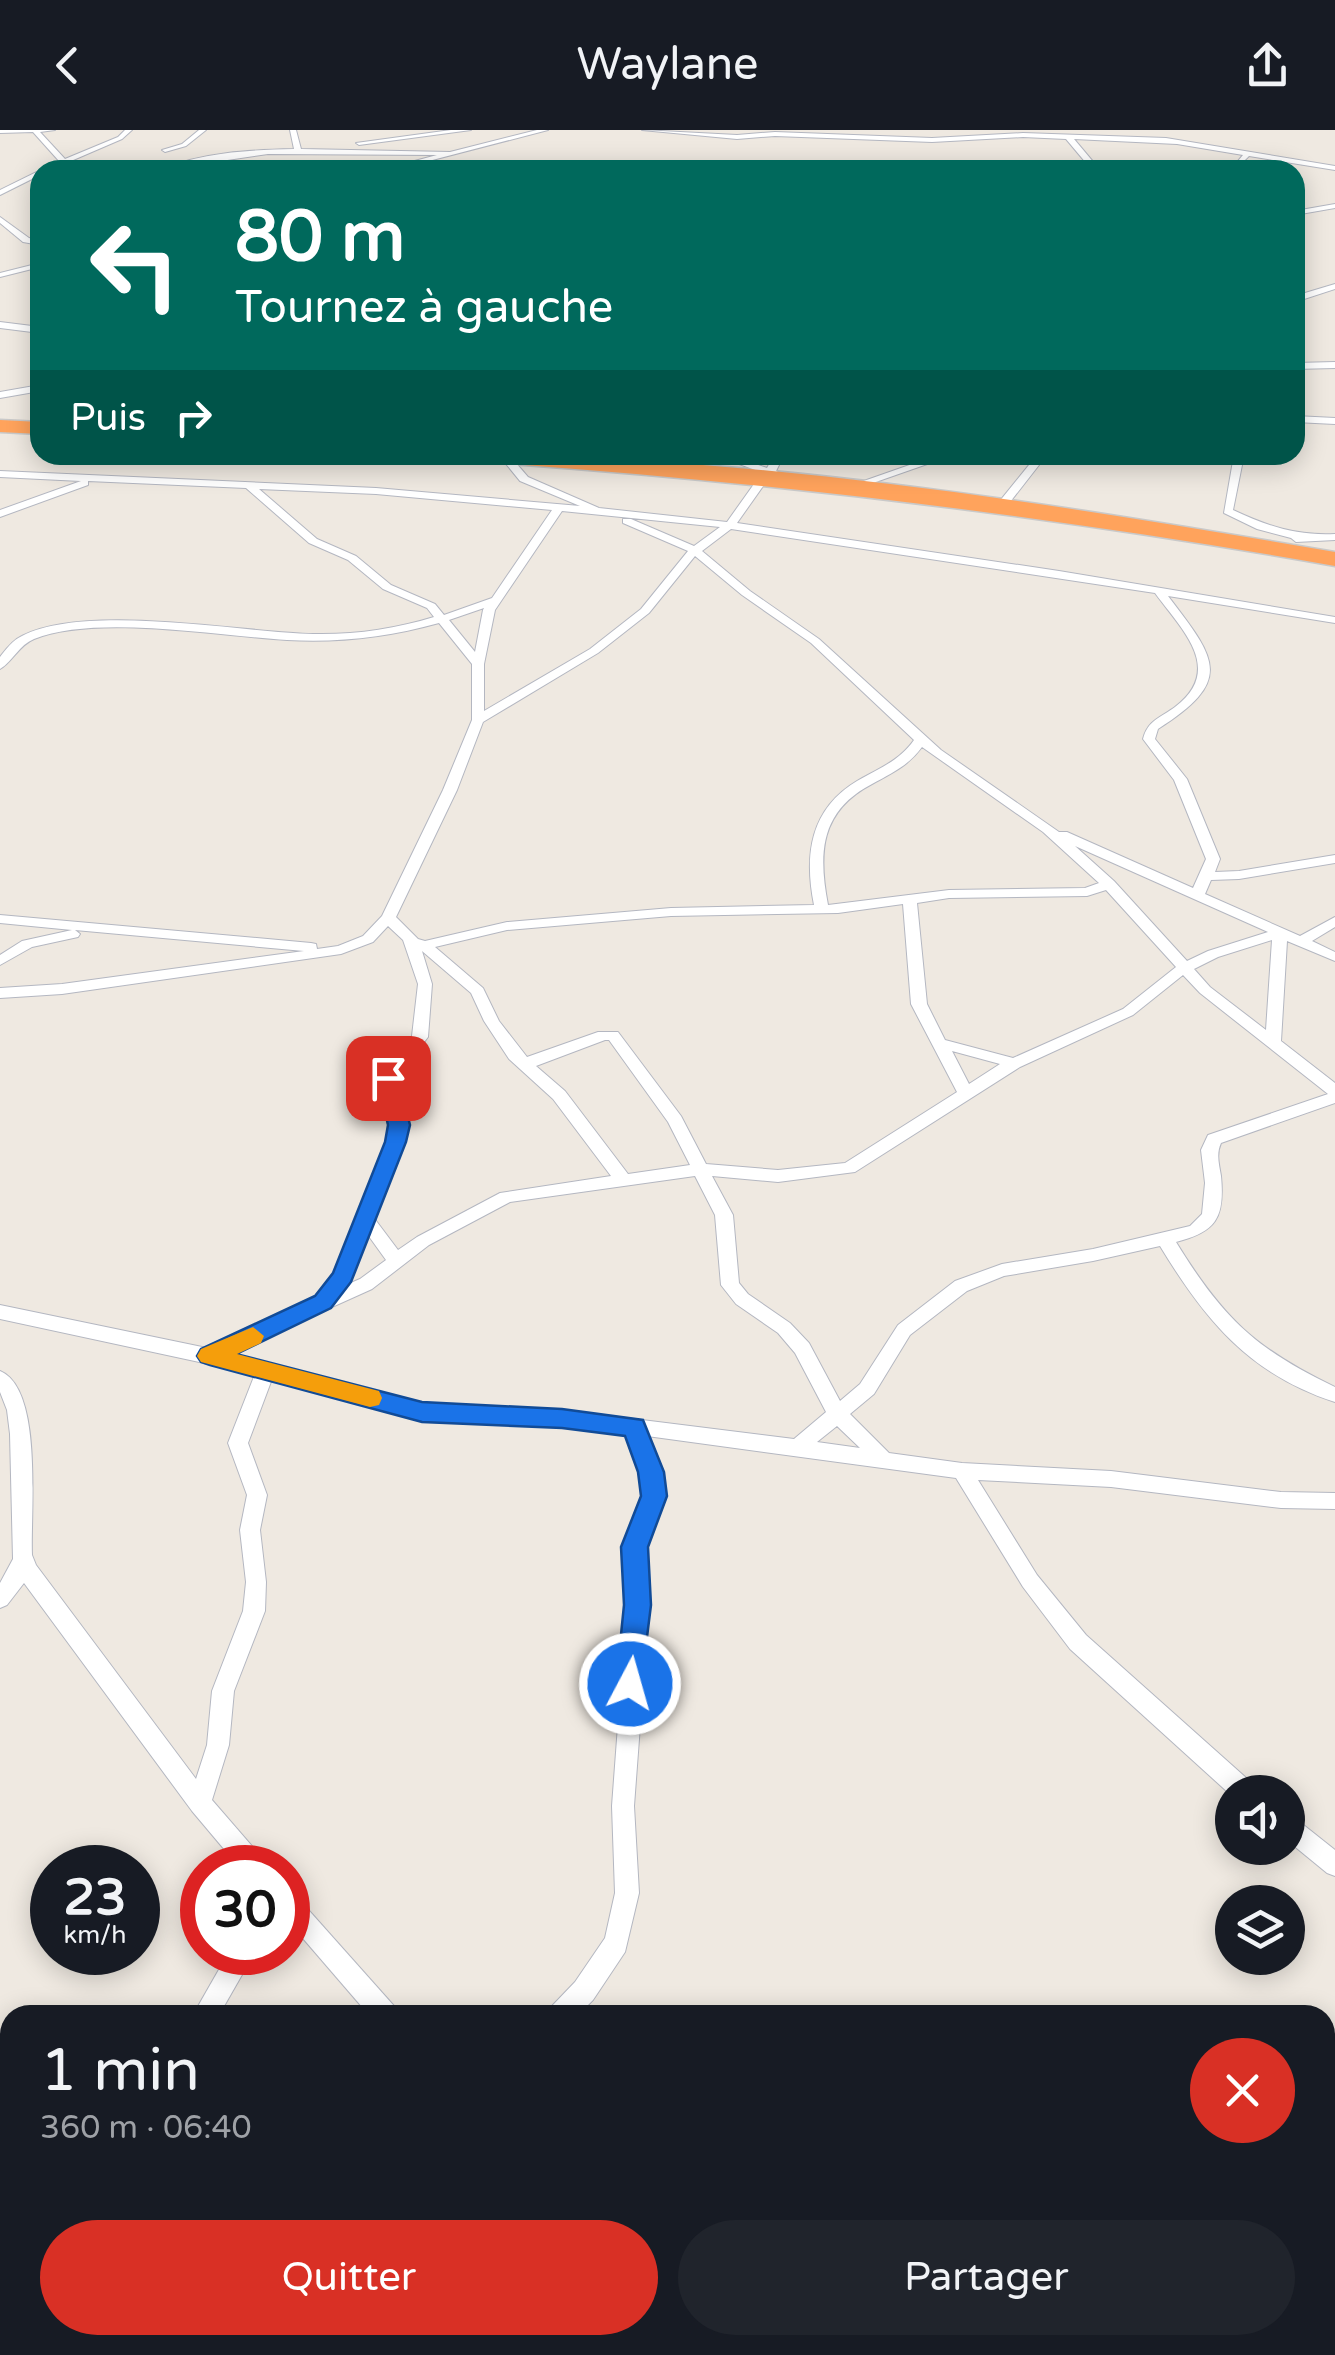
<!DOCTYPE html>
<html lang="fr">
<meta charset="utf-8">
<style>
:root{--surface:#171b24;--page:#20242c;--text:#f1f3f6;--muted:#9ea1a6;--accent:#d93025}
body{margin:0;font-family:"Varela Round",sans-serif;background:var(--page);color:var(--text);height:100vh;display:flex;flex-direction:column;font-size:38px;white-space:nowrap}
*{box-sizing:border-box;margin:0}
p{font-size:32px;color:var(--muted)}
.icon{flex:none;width:55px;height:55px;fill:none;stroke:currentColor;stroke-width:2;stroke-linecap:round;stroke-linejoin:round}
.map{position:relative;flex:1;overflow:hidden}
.panel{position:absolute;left:0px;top:1875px;width:1335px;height:350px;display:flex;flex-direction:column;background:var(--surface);border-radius:30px 30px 0 0;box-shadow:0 5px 25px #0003}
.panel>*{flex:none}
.hud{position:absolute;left:30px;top:30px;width:1275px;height:305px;border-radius:30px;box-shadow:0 5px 25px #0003;background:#00695c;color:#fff;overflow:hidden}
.controls{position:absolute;left:1215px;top:1645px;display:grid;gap:20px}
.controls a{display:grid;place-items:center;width:90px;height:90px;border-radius:50%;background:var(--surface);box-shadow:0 5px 25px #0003;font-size:50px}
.speed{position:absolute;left:30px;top:1715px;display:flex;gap:20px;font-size:50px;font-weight:700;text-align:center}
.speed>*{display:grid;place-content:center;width:130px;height:130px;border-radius:50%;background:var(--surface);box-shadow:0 5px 25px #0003;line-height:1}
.speed small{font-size:25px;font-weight:400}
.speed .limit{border:15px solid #d22;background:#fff;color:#111}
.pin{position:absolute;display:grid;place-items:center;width:85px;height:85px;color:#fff;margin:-42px;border-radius:20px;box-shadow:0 5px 15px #0006}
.me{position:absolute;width:110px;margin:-55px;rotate:6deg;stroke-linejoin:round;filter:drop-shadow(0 0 8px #0008)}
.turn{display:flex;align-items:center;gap:35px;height:210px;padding:0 40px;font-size:45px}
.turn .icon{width:130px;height:130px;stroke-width:2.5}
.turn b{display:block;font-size:70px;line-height:85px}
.then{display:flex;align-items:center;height:95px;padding:0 40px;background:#0003;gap:20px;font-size:38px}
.round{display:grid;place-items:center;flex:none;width:105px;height:105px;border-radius:52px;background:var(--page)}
.overview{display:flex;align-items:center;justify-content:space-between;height:170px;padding:0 40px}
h1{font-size:60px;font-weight:600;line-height:75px}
.button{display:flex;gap:20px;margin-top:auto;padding:20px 40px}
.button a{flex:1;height:115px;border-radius:60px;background:var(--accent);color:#fff;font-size:40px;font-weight:600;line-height:115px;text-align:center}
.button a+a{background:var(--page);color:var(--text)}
header{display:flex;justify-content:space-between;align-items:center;height:130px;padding:0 40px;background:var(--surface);font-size:45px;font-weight:600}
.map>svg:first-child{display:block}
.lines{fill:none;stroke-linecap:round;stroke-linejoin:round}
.street-casing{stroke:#b4b7c1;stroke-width:2}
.highway-casing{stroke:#c9c9c9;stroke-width:3}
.street{fill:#fff;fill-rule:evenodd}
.highway{fill:#ffa35c;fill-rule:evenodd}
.route{fill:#1a73e8;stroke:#114b97;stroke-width:2.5}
.slow{fill:#f59e0b}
</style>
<header><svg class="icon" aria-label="back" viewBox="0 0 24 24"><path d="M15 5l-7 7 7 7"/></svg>Waylane<svg class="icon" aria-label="share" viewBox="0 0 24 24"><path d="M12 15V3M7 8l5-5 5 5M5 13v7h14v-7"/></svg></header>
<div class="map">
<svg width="1335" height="2225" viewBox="0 0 1335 2225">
<rect width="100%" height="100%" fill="#efe9e1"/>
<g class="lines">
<defs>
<g id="street">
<polygon points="0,0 55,0 40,2 65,29 118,7 125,0 132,0 122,9 50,40 40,40 40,45 0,65 0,60 59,31 33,2 0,3"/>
<polygon points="199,0 206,0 186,16 165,22 162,20 182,14"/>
<path d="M 290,0 L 296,0 L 301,19 L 450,22 L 537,0 L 548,0 L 394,40 L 381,40 L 437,25 L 268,24 L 160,40 C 201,22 251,20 294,19 Z"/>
<polygon points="451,0 471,0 359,15 356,13"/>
<path d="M 642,0 L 737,5 L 775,2 L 932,8 L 1023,3 L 1166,8 L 1335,36 L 1335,40 L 1249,26 C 1240,36 1229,40 1215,40 L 1238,31 L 1243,25 L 1177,14 L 1074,9 L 1100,40 L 1092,40 L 1066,9 L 1023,7 L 932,12 L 775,6 L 737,9 Z"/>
<polygon points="1335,74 1335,78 1295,85 1295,81"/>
<polygon points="0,87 29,108 40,111 40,115 23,112 0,93"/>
<polygon points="40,133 40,137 0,147 0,143"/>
<polygon points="1335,154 1335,159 1295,172 1295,166"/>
<polygon points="0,192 40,197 40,203 0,198"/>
<polygon points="1335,232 1335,238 1295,239 1295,233"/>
<polygon points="40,255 40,261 0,268 0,262"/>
<polygon points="1295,286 1335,288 1335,294 1295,292"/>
<path d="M 501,325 L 509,325 L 528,347 L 599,378 L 727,392 L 759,347 L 763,346 L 768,349 L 737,393 L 1059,441 L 1335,487 L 1335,493 L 1168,466 C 1216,529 1235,550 1158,599 L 1155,609 L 1187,649 L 1220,729 L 1215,742 L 1239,741 L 1335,725 L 1335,733 L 1239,749 L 1211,750 L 1205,764 L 1300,806 L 1335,787 L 1335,797 L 1312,811 L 1335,822 L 1335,831 L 1287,811 L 1281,911 L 1335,953 L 1335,973 L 1221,1013 C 1216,1024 1219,1034 1221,1046 C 1225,1088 1216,1102 1176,1112 C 1222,1187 1255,1219 1335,1257 L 1335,1272 C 1249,1244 1205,1190 1160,1116 L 1093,1131 L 1004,1146 L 967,1161 L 910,1205 L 874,1264 L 850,1284 L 889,1323 L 962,1333 L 1111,1341 L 1281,1362 L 1335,1363 L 1335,1379 L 1281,1378 L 1111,1357 L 978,1350 L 1037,1445 L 1086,1505 L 1253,1654 L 1256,1662 L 1232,1662 L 1232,1666 L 1070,1519 L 1023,1457 L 956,1348 L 647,1306 L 661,1342 L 664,1366 L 645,1417 L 649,1475 L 634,1676 L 639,1763 L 625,1822 L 593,1870 L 578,1885 L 549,1885 L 552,1876 L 575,1852 L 605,1808 L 615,1763 L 612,1676 L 627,1475 L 625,1417 L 644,1366 L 641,1342 L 627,1303 L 562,1296 L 422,1290 L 272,1249 L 248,1313 L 267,1365 L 260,1400 L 266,1452 L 265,1481 L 234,1561 L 229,1615 L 212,1670 L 264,1730 L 268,1738 L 240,1738 L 192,1681 L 24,1453 L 7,1475 L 0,1478 L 0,1453 L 13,1429 L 10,1304 L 7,1280 L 0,1262 L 0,1241 C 44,1259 30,1384 32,1425 L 36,1435 L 196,1649 L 207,1615 L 212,1561 L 243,1481 L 246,1452 L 240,1400 L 247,1365 L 228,1313 L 255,1244 L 0,1189 L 0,1175 L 207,1218 L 317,1167 L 335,1143 L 388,1012 L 391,995 L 380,948 L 412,906 L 418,854 L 403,810 L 388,796 L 373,812 L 341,824 L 62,864 L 0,868 L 0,858 L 62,854 L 304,821 L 75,800 L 80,804 L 78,807 L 32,817 L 0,835 L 0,825 L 22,811 L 72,800 L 0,793 L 0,785 L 311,813 L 316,814 L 317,819 L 338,816 L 363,806 L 382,786 L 443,660 L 472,590 L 472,534 L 439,493 C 389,507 339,513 287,510 C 218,506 96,484 34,509 C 19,515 13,531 0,539 L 0,527 C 6,519 13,510 22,506 C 86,473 238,502 313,504 C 353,505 395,499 434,487 L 427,478 L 383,459 L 348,430 L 309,413 L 246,358 L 88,351 L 88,355 L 0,387 L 0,380 L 81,351 L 0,347 L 0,341 L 376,358 L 580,376 L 520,351 L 502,329 ZM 259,359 L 376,364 L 552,380 L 492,468 L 444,485 L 435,474 L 391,455 L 356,426 L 317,409 ZM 562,381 L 720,397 L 694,416 L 631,389 L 623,389 L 623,393 L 688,421 L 641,479 L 590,519 L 484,581 L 484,534 L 495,480 ZM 731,399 L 1155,463 C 1182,500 1225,539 1175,577 C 1160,588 1148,590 1143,609 L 1174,650 L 1206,729 L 1193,758 L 1067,702 L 1059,702 L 941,620 L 819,509 L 750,461 L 702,421 ZM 695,426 L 742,465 L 811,513 L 914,610 C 899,631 880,638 857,651 C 810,679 804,725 814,775 L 671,778 L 507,792 L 425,811 L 418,809 L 396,787 L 457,660 L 483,592 L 598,523 L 649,483 ZM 484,478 L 483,480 L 475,522 L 449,490 ZM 922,617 L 1043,702 L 1099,753 L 1085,758 L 949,760 L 828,775 C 818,723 820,681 872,654 C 892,643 908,636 922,617 ZM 1075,716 L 1268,802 L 1208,821 L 1187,831 L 1114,751 ZM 1106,760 L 1176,837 L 1123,879 L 1013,928 L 945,910 L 927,874 L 917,773 L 949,768 L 1087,766 ZM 903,774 L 911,874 L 957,962 L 845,1033 L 778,1040 L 706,1034 L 681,986 L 618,902 L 598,902 L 527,927 L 499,891 L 483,858 L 435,817 L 507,800 L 671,786 L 838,783 ZM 1272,810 L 1266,900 L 1210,857 L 1194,839 L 1218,827 ZM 422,821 L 471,863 L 484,891 L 509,929 L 553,969 L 611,1046 L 500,1063 L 417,1107 L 398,1120 L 374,1088 L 404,1012 L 407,995 L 396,949 L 428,907 L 432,854 ZM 1183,845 L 1200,863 L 1328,964 L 1208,1005 L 1201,1020 L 1205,1053 L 1202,1084 L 1190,1096 L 1093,1119 L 1002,1134 L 955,1151 L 898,1195 L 860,1254 L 840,1271 L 809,1213 L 790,1193 L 748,1164 L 739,1153 L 733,1085 L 712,1046 L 778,1052 L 855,1042 L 1020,937 L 1133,885 ZM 605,910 L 609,910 L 668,992 L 690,1035 L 628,1044 L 565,961 L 536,936 ZM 952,921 L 1000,934 L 969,954 ZM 695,1046 L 715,1085 L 721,1155 L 736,1174 L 778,1203 L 795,1223 L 826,1282 L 794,1309 L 562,1280 L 422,1274 L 230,1223 L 372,1159 L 429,1115 L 510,1072 ZM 368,1105 L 386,1130 L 360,1149 L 346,1155 ZM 837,1296 L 860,1318 L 817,1312 Z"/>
<polygon points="715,325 730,325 767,338 774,325 784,325 776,341 786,346 777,348"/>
<polygon points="938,325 953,325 850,361 841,359"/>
<polygon points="1029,325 1039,325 1039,335 1003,381 995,381 995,377 1029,335"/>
<path d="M 1234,325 L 1244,325 L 1233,380 C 1267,396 1297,406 1335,404 L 1335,410 L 1296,412 L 1291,408 L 1257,399 L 1224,383 Z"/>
<polygon points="1288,1686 1296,1689 1335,1720 1335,1746 1327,1743 1288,1711"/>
<polygon points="288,1762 296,1766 394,1876 397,1885 369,1885 288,1791"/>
<polygon points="229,1822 255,1822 219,1885 193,1885"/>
<polygon points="10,2041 10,2067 0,2068 0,2042"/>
<polygon points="648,2215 680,2215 684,2225 652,2225"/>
</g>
<g id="highway">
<polygon points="0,290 40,292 40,304 0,302"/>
<path d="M 461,325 C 753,325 1048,373 1335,422 L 1335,436 C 1048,385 761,351 471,331 Z"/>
</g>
</defs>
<!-- street casing -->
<use href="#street" class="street-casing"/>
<!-- highway casing -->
<use href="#highway" class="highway-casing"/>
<!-- street -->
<use href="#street" class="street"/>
<!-- highway -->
<use href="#highway" class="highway"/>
</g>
<!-- route -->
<polygon class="route" points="388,942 398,948 410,995 406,1012 351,1152 331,1178 236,1224 422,1272 562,1279 643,1290 664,1342 667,1366 648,1417 651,1475 640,1563 630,1567 620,1563 616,1554 624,1475 621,1417 641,1366 638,1342 625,1306 562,1298 422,1292 210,1235 201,1232 197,1226 201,1219 315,1166 333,1143 385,1012 388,995 377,948"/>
<!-- slow -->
<polygon class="slow" points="253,1197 264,1206 261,1213 237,1224 379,1261 382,1268 379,1275 370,1277 201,1232 197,1226 201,1219"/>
</svg>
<div class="controls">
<a><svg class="icon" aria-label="sound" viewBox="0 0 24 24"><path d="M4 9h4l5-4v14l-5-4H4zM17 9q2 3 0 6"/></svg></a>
<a><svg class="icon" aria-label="layers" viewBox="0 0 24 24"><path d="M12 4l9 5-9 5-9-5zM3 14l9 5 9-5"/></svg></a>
</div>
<div class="speed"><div>23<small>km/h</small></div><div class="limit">30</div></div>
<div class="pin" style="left:388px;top:948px;background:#d93025"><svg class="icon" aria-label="arrive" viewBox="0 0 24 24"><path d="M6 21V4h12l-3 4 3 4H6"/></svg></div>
<svg class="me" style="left:630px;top:1554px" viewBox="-20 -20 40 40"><circle r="17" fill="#1a73e8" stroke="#fff" stroke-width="3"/><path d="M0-11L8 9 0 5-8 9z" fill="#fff"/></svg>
<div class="hud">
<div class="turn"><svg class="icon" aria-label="left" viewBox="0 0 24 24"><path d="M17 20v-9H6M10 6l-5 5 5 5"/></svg><div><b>80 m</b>Tournez à gauche</div></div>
<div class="then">Puis<svg class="icon" aria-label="right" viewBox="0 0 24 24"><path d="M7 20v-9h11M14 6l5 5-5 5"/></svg></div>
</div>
<section class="panel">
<div class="overview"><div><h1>1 min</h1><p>360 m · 06:40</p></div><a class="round" style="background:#d93025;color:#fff"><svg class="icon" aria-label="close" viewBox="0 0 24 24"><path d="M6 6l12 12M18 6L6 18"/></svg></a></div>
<div class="button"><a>Quitter</a><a>Partager</a></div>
</section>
</div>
